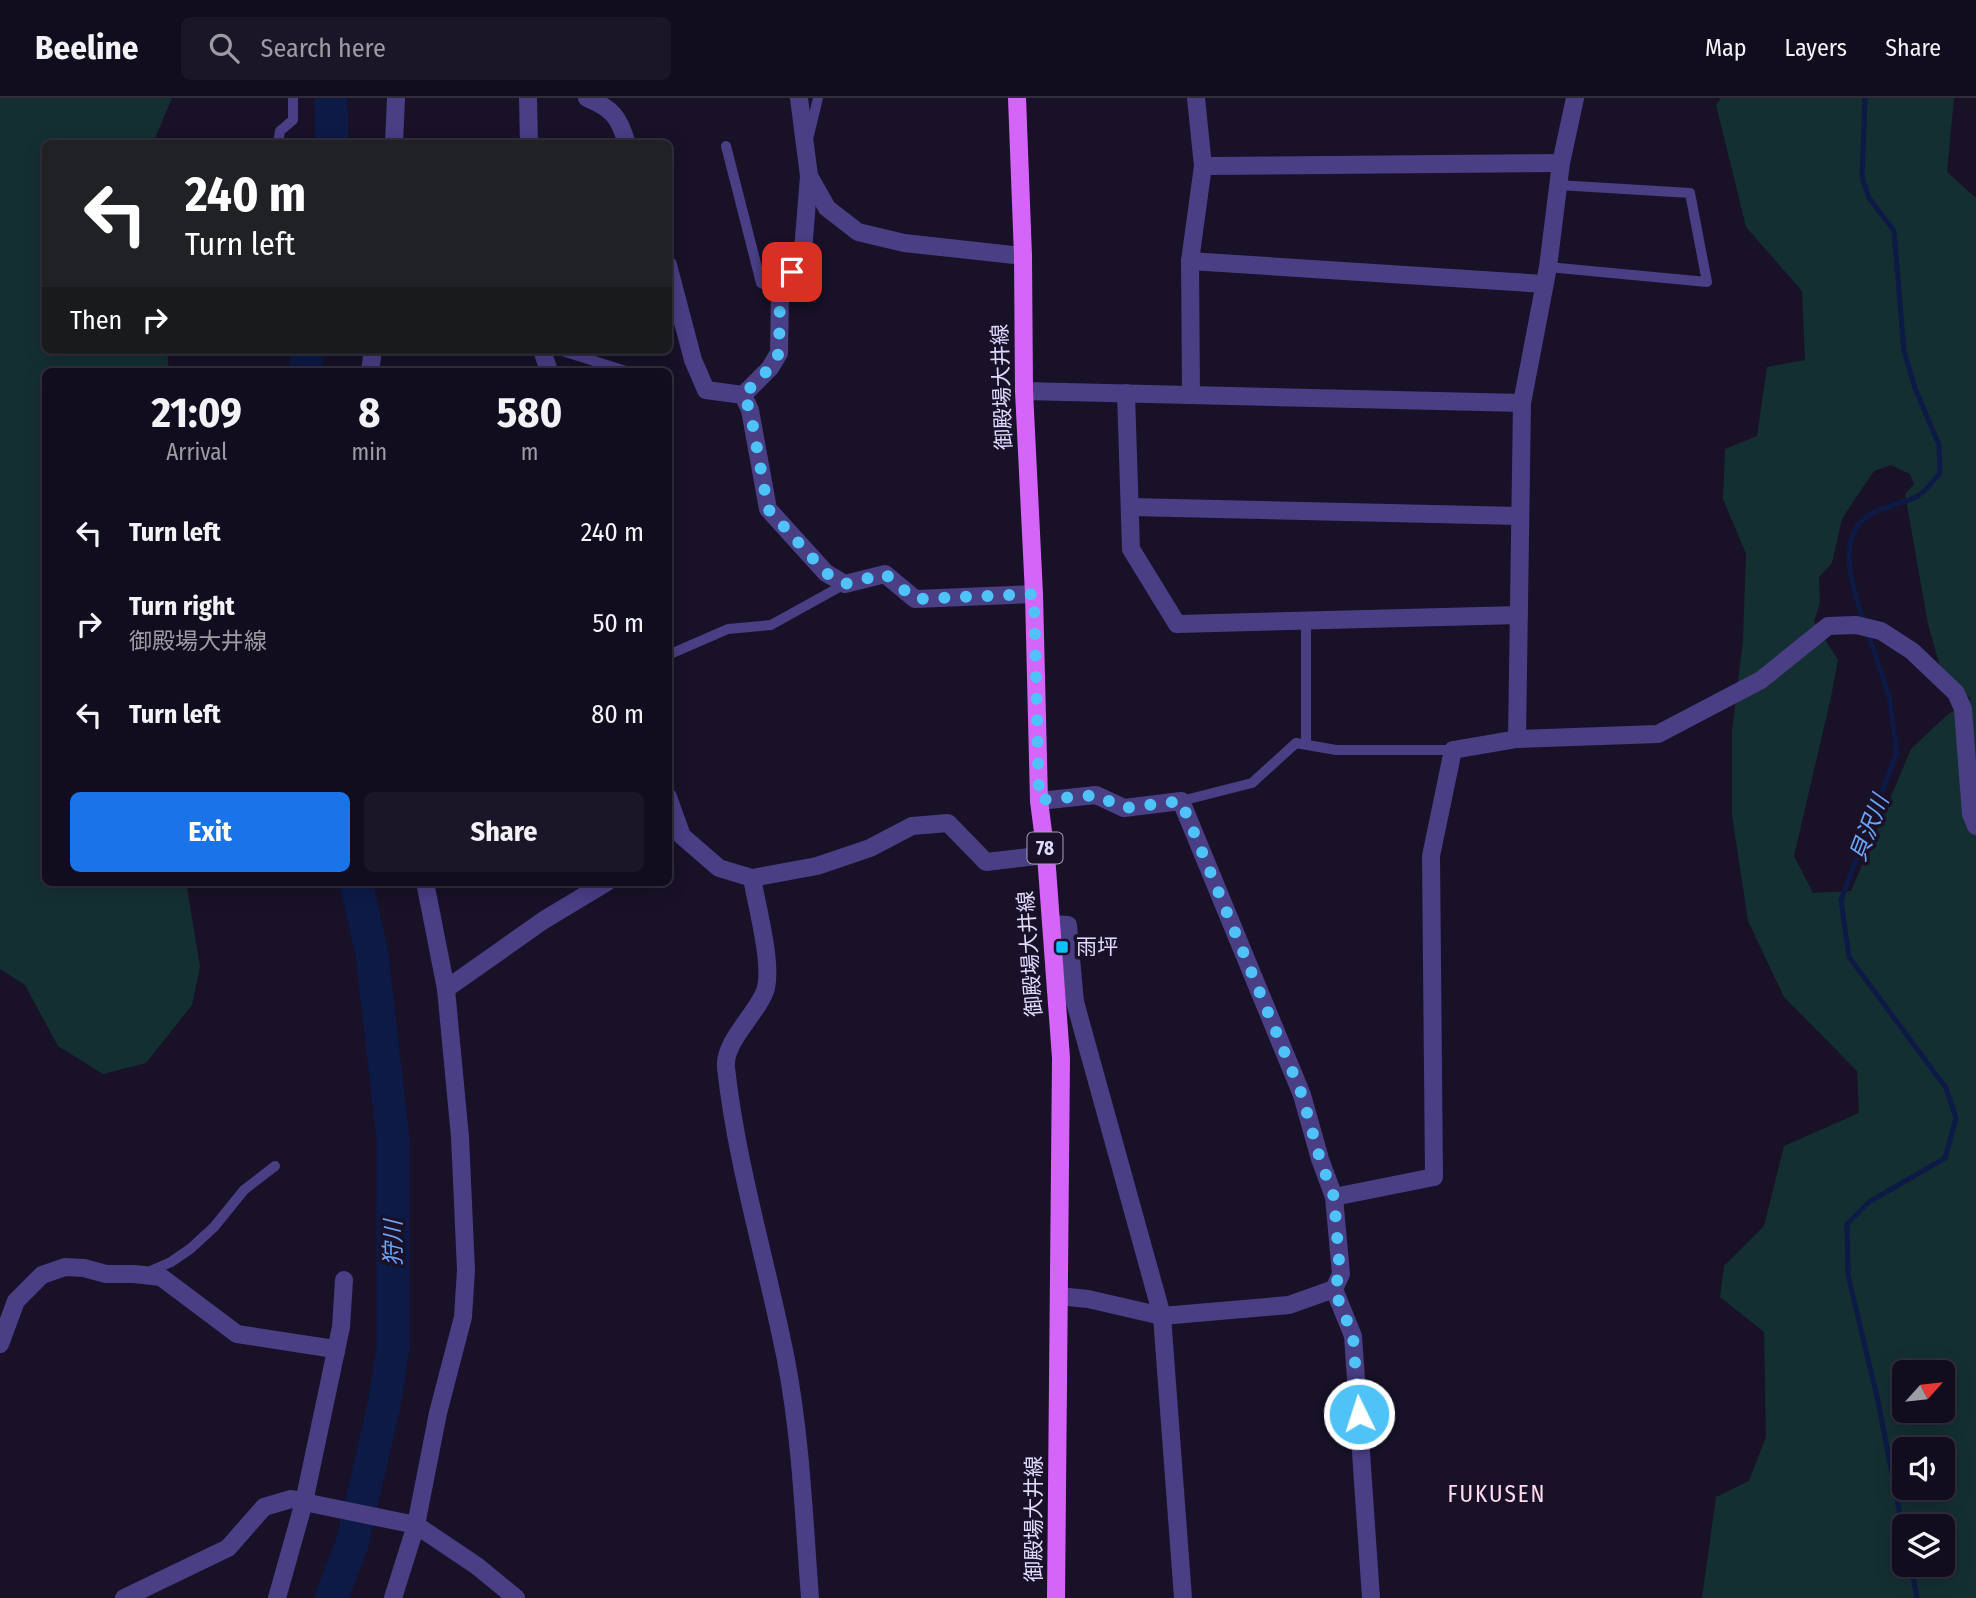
<!DOCTYPE html>
<meta charset="utf-8">
<style>
:root{--surface:#120d1e;--page:#1b1627;--text:#f1f3f6;--muted:#9c9ca4;--line:#312d3c;--accent:#1a73e8}
body{margin:0;font-family:"Fira Sans Condensed","Noto Sans JP",sans-serif;background:var(--page);color:var(--text);height:100vh;display:flex;flex-direction:column;font-size:26px;white-space:nowrap}
*{box-sizing:border-box;margin:0}
p{font-size:23px;color:var(--muted)}
.icon{flex:none;width:38px;height:38px;fill:none;stroke:currentColor;stroke-width:2;stroke-linecap:round;stroke-linejoin:round}
.map{position:relative;flex:1;overflow:hidden}
.panel{position:absolute;left:42px;top:270px;width:630px;height:518px;display:flex;flex-direction:column;background:var(--surface);border-radius:10px;box-shadow:0 4px 18px #0003,0 0 0 2px var(--line)}
.panel>*{flex:none}
.guide{position:absolute;left:42px;top:42px;width:630px;height:214px;border-radius:10px;box-shadow:0 4px 18px #0003,0 0 0 2px var(--line);background:#202124;color:#fff;overflow:hidden}
.needle{width:46px;rotate:63deg}
.tools{position:absolute;left:1892px;top:1262px;display:grid;gap:14px}
.tools a{display:grid;place-items:center;width:63px;height:63px;border-radius:10px;background:var(--surface);box-shadow:0 4px 18px #0003,0 0 0 2px var(--line);font-size:35px}
.pin{position:absolute;display:grid;place-items:center;width:60px;height:60px;color:#fff;margin:-30px;border-radius:14px;box-shadow:0 4px 10px #0006}
.me{position:absolute;width:77px;margin:-38px;rotate:356deg;stroke-linejoin:round;filter:drop-shadow(0 0 5px #0008)}
.turn{display:flex;align-items:center;gap:24px;height:147px;padding:0 28px;font-size:32px}
.turn .icon{width:91px;height:91px;stroke-width:2.5}
.turn b{display:block;font-size:49px;line-height:60px}
.then{display:flex;align-items:center;height:66px;padding:0 28px;background:#0003;gap:14px;font-size:26px}
.eta{display:flex;justify-content:space-evenly;align-items:center;height:119px;text-align:center}
.eta b{font-size:42px;font-weight:700;line-height:49px}
.button{display:flex;gap:14px;margin-top:auto;padding:14px 28px}
.button a{flex:1;height:80px;border-radius:10px;background:var(--accent);color:#fff;font-size:28px;font-weight:700;line-height:80px;text-align:center}
.button a+a{background:var(--page);color:var(--text)}
ul{padding:0;list-style:none}
li{display:flex;align-items:center;gap:21px;height:91px;padding:0 28px}
li div{flex:1}
li b{display:block;font-size:26px}
li em{font-style:normal}
header{display:flex;align-items:center;gap:42px;box-sizing:border-box;height:98px;padding:0 35px;background:var(--surface);border-bottom:2px solid var(--line)}
header strong{font-size:33px}
nav{display:flex;gap:38px;margin-inline-start:auto;font-size:24px}
.search{width:490px;height:63px;background:var(--page);display:flex;align-items:center;gap:18px;box-sizing:border-box;padding:0 24px;border-radius:10px;color:var(--muted);font-size:26px}
.map>svg:first-child{display:block}
.green{fill:#142f32;fill-rule:evenodd}
.lines{fill:none;stroke-linecap:round;stroke-linejoin:round}
.stream{stroke:#0d1a45;stroke-width:5}
.river{stroke:#0d1a45;stroke-width:33}
.service{stroke:#4a3e85;stroke-width:10}
.minor{stroke:#4a3e85;stroke-width:18}
.tertiary{stroke:#4a3e85;stroke-width:18}
.primary{stroke:#d565f9;stroke-width:18}
.route{stroke:#4fc3f7;stroke-width:12;stroke-dasharray:0 21.6}
.poi-dot{fill:#0dc0f5;stroke:#181128;stroke-width:2.5}
.labels{text-anchor:middle;stroke-width:7;stroke-linejoin:round;paint-order:stroke}
.shield{fill:#181128;stroke:#a59dbe;stroke-width:2}
.shield-label{font-size:19px;font-weight:bold;fill:#e2d9fe}
.street-label{font-size:21px;fill:#e2d9fe;stroke:#181128}
.poi-label{font-size:21px;fill:#e2d9fe;stroke:#181128;text-anchor:start}
.water-label{font-size:23px;font-style:italic;fill:#6ca5f9;stroke:#181128}
.neighbourhood-label{font-size:23px;letter-spacing:2px;fill:#fedbed;stroke:#181128}
</style>
<header>
<strong>Beeline</strong>
<div class="search"><svg class="icon" aria-label="search" viewBox="0 0 24 24"><circle cx="10" cy="10" r="6"/><path d="M15 15l6 6"/></svg>Search here</div>
<nav><a>Map</a><a>Layers</a><a>Share</a></nav>
</header>
<div class="map">
<svg width="1976" height="1500" viewBox="0 0 1976 1500">
<rect width="100%" height="100%" fill="#181128"/>
<!-- green -->
<g class="green">
<polygon points="0,0 172,0 153,45 46,46 46,252 167,252 169,273 46,273 46,784 186,784 200,869 192,907 146,965 103,976 58,948 25,887 0,871"/>
<path d="M 1721,0 L 1954,0 L 1947,74 L 1976,100 L 1976,1500 L 1702,1500 L 1716,1399 L 1749,1383 L 1766,1339 L 1764,1234 L 1720,1199 L 1724,1168 L 1764,1128 L 1784,1048 L 1859,1015 L 1857,973 L 1784,899 L 1748,823 L 1732,717 L 1732,634 L 1743,542 L 1746,456 L 1723,401 L 1725,351 L 1757,338 L 1767,269 L 1805,262 L 1802,193 L 1746,129 L 1716,7 ZM 1891,367 L 1910,376 L 1914,386 L 1905,396 L 1928,526 L 1941,572 L 1971,601 L 1946,618 L 1911,651 L 1851,793 L 1813,795 L 1794,758 L 1831,599 L 1838,562 L 1814,524 L 1820,504 L 1819,479 L 1832,465 L 1842,421 L 1853,404 L 1874,373 ZM 1904,1274 L 1942,1274 L 1942,1312 L 1904,1312 ZM 1904,1351 L 1942,1351 L 1942,1390 L 1904,1390 ZM 1904,1428 L 1942,1428 L 1942,1466 L 1904,1466 Z"/>
</g>
<g class="lines">
<!-- stream -->
<g class="stream">
<path d="M 1865,526 C 1855,498 1836,445 1863,422 C 1877,409 1901,407 1918,398 C 1926,393 1934,382 1940,375 L 1939,347 L 1915,290 L 1904,253 L 1894,133 L 1869,100 L 1862,79 L 1865,0"/>
<polyline points="1868,535 1889,598 1897,654 1841,802 1849,859 1946,990 1956,1020 1945,1060 1869,1104 1847,1126 1848,1177 1878,1303 1904,1438"/>
<polyline points="1911,1466 1917,1500"/>
</g>
<!-- river -->
<g class="river">
<polyline points="331,0 332,46"/>
<polyline points="305,273 308,252"/>
<polyline points="331,1500 352,1446 384,1307 393,1251 393,1041 372,856 356,784"/>
</g>
<!-- service -->
<g class="service">
<polyline points="809,37 818,0"/>
<polyline points="278,46 280,33 293,22 293,0"/>
<polyline points="726,48 761,185 780,194"/>
<polyline points="1548,169 1707,184 1690,95 1558,87"/>
<polyline points="559,252 626,273"/>
<polyline points="668,557 728,531 771,527 845,486"/>
<polyline points="1306,646 1306,522"/>
<polyline points="1181,703 1252,685 1296,645 1336,652 1453,652"/>
<polyline points="148,1174 171,1164 190,1151 214,1129 244,1092 275,1068"/>
</g>
<!-- minor -->
<g class="minor">
<polyline points="528,0 529,46"/>
<path d="M 587,0 C 613,11 619,19 627,46"/>
<polyline points="1203,68 1561,65"/>
<polyline points="809,78 827,110 858,134 904,145 1023,158"/>
<polyline points="1190,163 1544,186"/>
<polyline points="668,167 693,262 706,292 743,297"/>
<polyline points="542,252 549,273"/>
<polyline points="1024,293 1522,305"/>
<polyline points="1126,295 1131,451 1177,526 1519,517"/>
<polyline points="743,297 750,312 768,411 826,475 845,486 885,476 915,501 1034,496"/>
<polyline points="743,297 770,270 779,255 780,194 803,153 809,78 799,0"/>
<polyline points="1191,297 1190,163 1203,68 1196,0"/>
<polyline points="1130,409 1520,418"/>
<polyline points="1517,641 1522,305 1548,169 1561,65 1575,0"/>
<polyline points="668,699 682,738 719,770 752,780 817,768 870,750 912,728 948,725 986,764 1046,757"/>
<polyline points="1039,703 1096,697 1124,710 1181,703 1302,997 1320,1061 1334,1099 1341,1176 1334,1191 1353,1238 1371,1500"/>
<path d="M 752,780 C 757,809 772,863 766,890 C 760,913 723,943 726,970 C 737,1069 767,1165 786,1262 C 801,1340 804,1421 810,1500"/>
<polyline points="1051,826 1068,827 1075,904 1162,1218 1183,1500"/>
<polyline points="446,891 544,822 607,784"/>
<polyline points="1334,1099 1434,1079 1431,758 1453,652 1517,641 1658,636 1761,582 1828,528 1856,527 1881,533 1912,553 1956,595 1963,611 1971,716 1976,728"/>
<polyline points="1059,1198 1088,1201 1162,1218 1289,1207 1334,1191"/>
<polyline points="0,1246 16,1203 42,1177 65,1169 84,1170 106,1176 134,1176 161,1179 237,1236 328,1250 336,1254"/>
<polyline points="124,1500 228,1450 264,1409 291,1401 304,1404 341,1229 344,1182"/>
<polyline points="393,1500 416,1427 477,1468 516,1500"/>
</g>
<!-- tertiary -->
<g class="tertiary">
<polyline points="394,46 396,0"/>
<polyline points="370,273 373,252"/>
<polyline points="277,1500 304,1404 416,1427 438,1315 463,1219 466,1172 460,1039 446,891 425,784"/>
</g>
<!-- primary -->
<polyline class="primary" points="1017,0 1023,158 1024,293 1034,496 1039,703 1046,757 1061,960 1056,1500"/>
</g>
<g class="lines">
<!-- route -->
<polyline class="route" points="792,174 780,194 779,255 770,270 743,297 750,312 768,411 826,475 845,486 885,476 915,501 1034,496 1039,702 1096,697 1124,710 1181,703 1302,997 1320,1061 1334,1099 1340,1175 1334,1191 1353,1238 1359,1316"/>
</g>
<!-- markers -->
<rect class="poi-dot" x="1055" y="842" width="14" height="14" rx="3.5"/>
<g class="labels">
<!-- shield labels -->
<rect class="shield" x="1027.5" y="734.5" width="35" height="31" rx="5"/>
<g class="shield-label">
<text x="1045" y="757">78</text>
</g>
<!-- street labels -->
<g class="street-label">
<text transform="translate(1002 289) rotate(-92)" y="7">御殿場大井線</text>
<text transform="translate(1030 856) rotate(-94)" y="7">御殿場大井線</text>
<text transform="translate(1034 1421) rotate(-90)" y="7">御殿場大井線</text>
</g>
<!-- poi labels -->
<g class="poi-label">
<text x="1076" y="856">雨坪</text>
</g>
<!-- water labels -->
<g class="water-label">
<text transform="translate(1869 730) rotate(-69)" y="8">貝沢川</text>
<text transform="translate(393 1145) rotate(-90)" y="8">狩川</text>
</g>
<!-- neighbourhood labels -->
<g class="neighbourhood-label">
<text x="1497" y="1404">FUKUSEN</text>
</g>
</g>
</svg>
<div class="tools">
<a><svg class="needle" viewBox="-14 -14 28 28"><path d="M0-13l5 13h-10z" fill="#e53935"/><path d="M0 13l5-13h-10z" fill="#9c9ca4"/></svg></a>
<a><svg class="icon" aria-label="sound" viewBox="0 0 24 24"><path d="M4 9h4l5-4v14l-5-4H4zM17 9q2 3 0 6"/></svg></a>
<a><svg class="icon" aria-label="layers" viewBox="0 0 24 24"><path d="M12 4l9 5-9 5-9-5zM3 14l9 5 9-5"/></svg></a>
</div>
<div class="pin" style="left:792px;top:174px;background:#d93025"><svg class="icon" aria-label="arrive" viewBox="0 0 24 24"><path d="M6 21V4h12l-3 4 3 4H6"/></svg></div>
<svg class="me" style="left:1359px;top:1316px" viewBox="-20 -20 40 40"><circle r="17" fill="#4fc3f7" stroke="#fff" stroke-width="3"/><path d="M0-11L8 9 0 5-8 9z" fill="#fff"/></svg>
<div class="guide">
<div class="turn"><svg class="icon" aria-label="left" viewBox="0 0 24 24"><path d="M17 20v-9H6M10 6l-5 5 5 5"/></svg><div><b>240 m</b>Turn left</div></div>
<div class="then">Then<svg class="icon" aria-label="right" viewBox="0 0 24 24"><path d="M7 20v-9h11M14 6l5 5-5 5"/></svg></div>
</div>
<section class="panel">
<div class="eta">
<div><b>21:09</b><p>Arrival</p></div>
<div><b>8</b><p>min</p></div>
<div><b>580</b><p>m</p></div>
</div>
<ul>
<li><svg class="icon" aria-label="left" viewBox="0 0 24 24"><path d="M17 20v-9H6M10 6l-5 5 5 5"/></svg><div><b>Turn left</b></div><em>240 m</em></li>
<li><svg class="icon" aria-label="right" viewBox="0 0 24 24"><path d="M7 20v-9h11M14 6l5 5-5 5"/></svg><div><b>Turn right</b><p>御殿場大井線</p></div><em>50 m</em></li>
<li><svg class="icon" aria-label="left" viewBox="0 0 24 24"><path d="M17 20v-9H6M10 6l-5 5 5 5"/></svg><div><b>Turn left</b></div><em>80 m</em></li>
</ul>
<div class="button"><a>Exit</a><a>Share</a></div>
</section>
</div>
